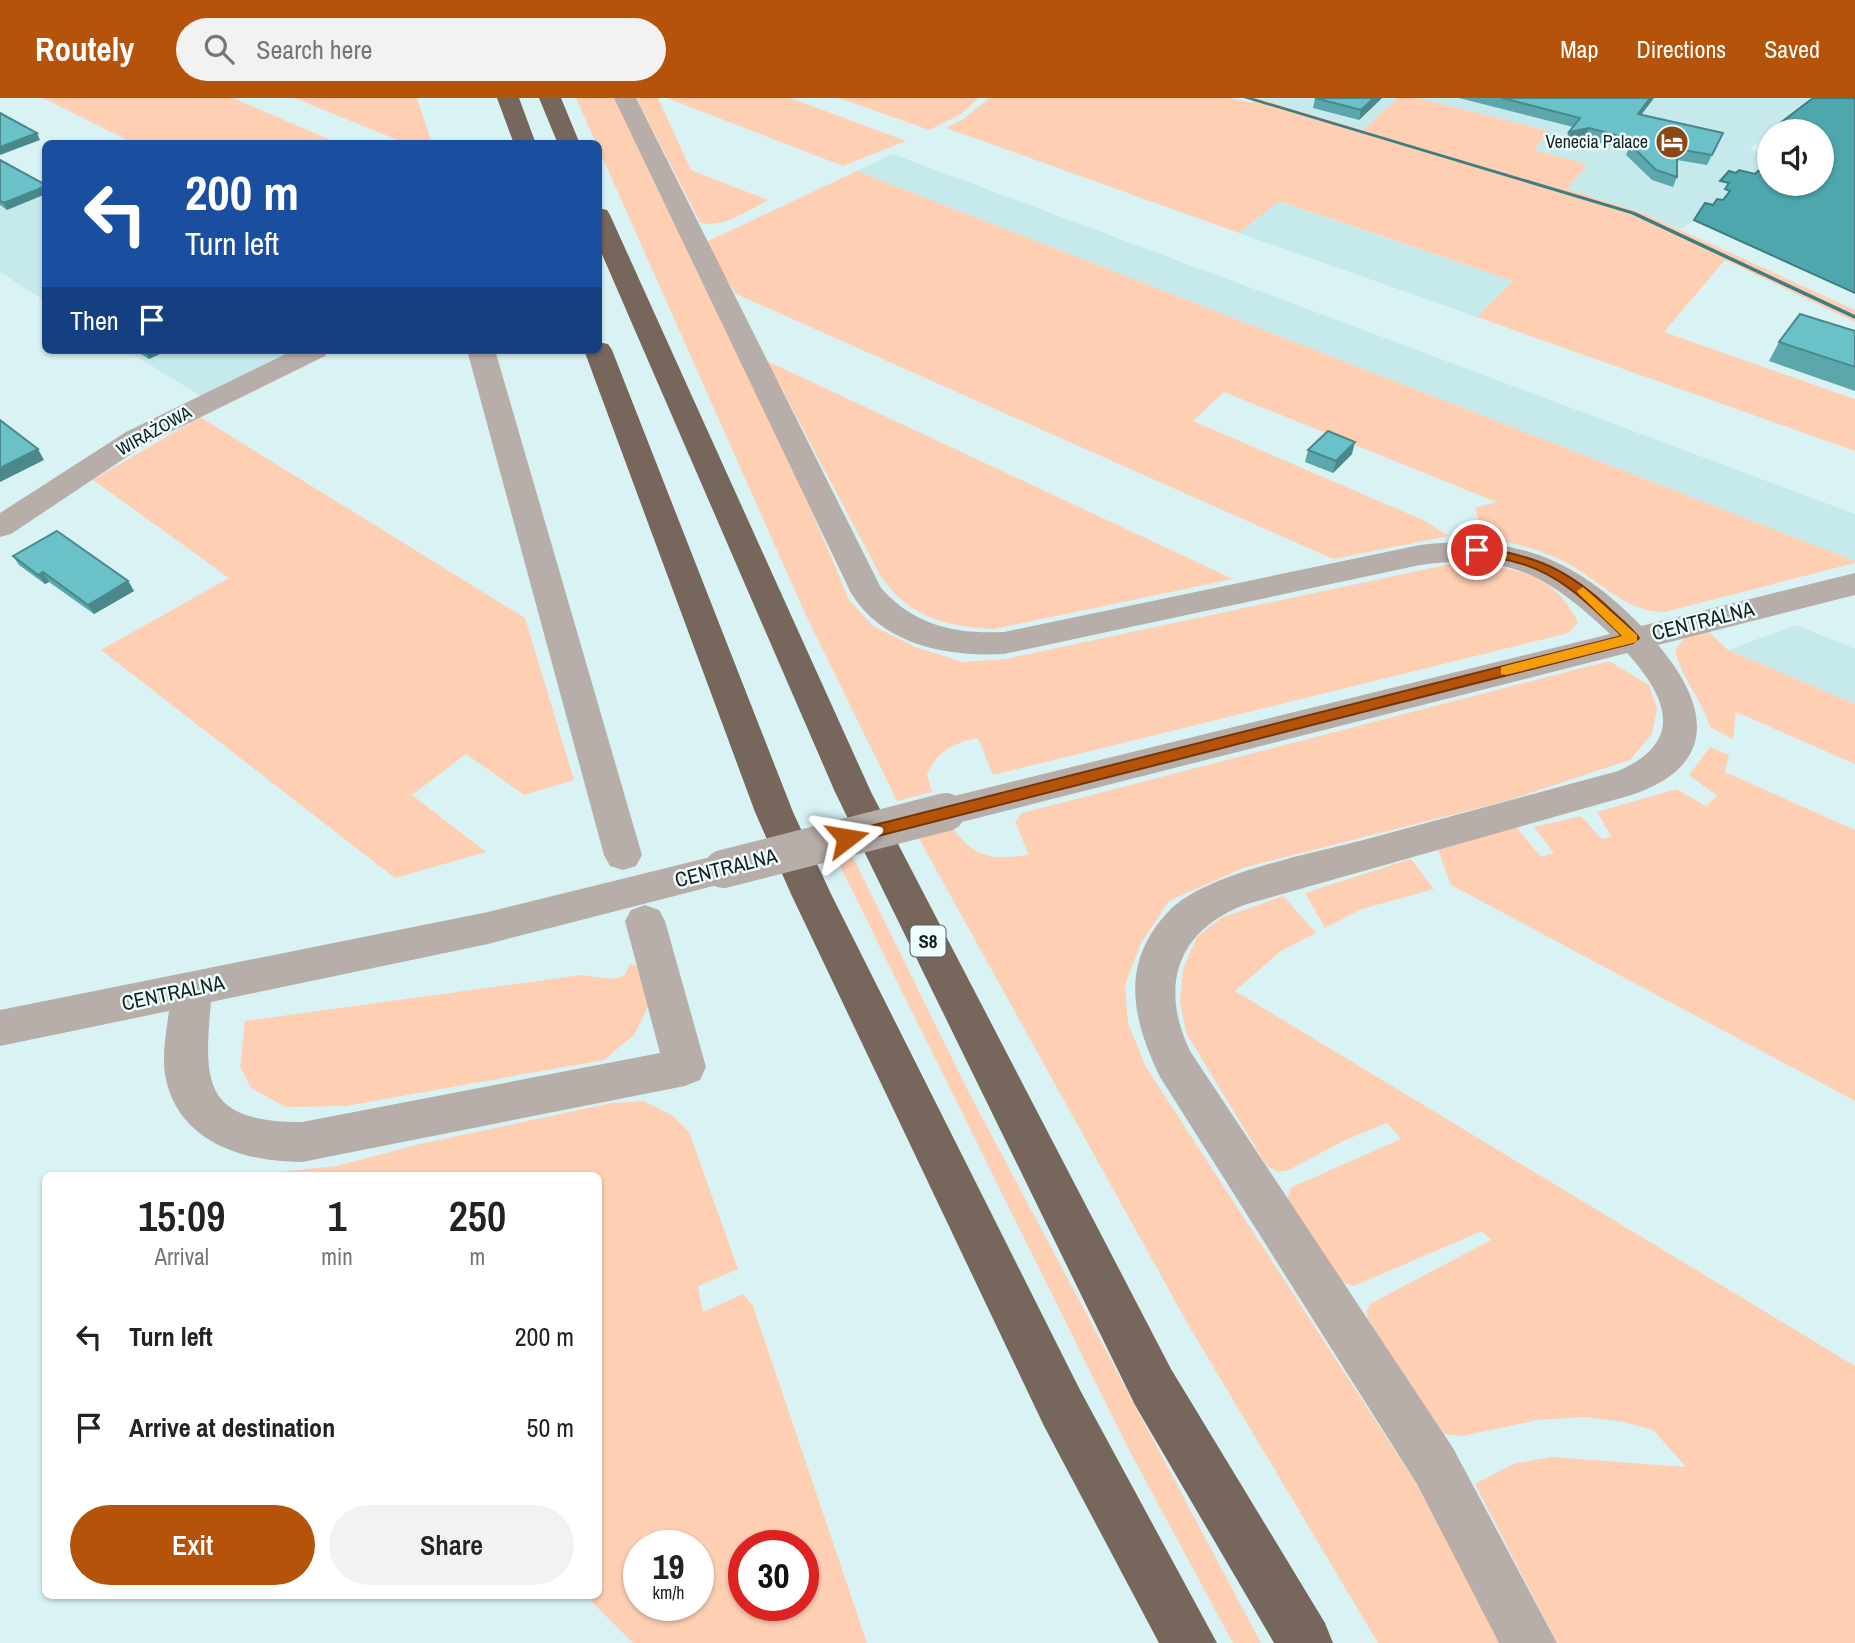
<!DOCTYPE html>
<meta charset="utf-8">
<style>
:root{--surface:#fff;--page:#f2f2f2;--text:#222;--muted:#767676;--accent:#b45309}
body{margin:0;font-family:"Archivo Narrow",sans-serif;background:var(--page);color:var(--text);height:100vh;display:flex;flex-direction:column;font-size:26px;white-space:nowrap}
*{box-sizing:border-box;margin:0}
p{font-size:23px;color:var(--muted)}
.icon{flex:none;width:38px;height:38px;fill:none;stroke:currentColor;stroke-width:2;stroke-linecap:round;stroke-linejoin:round}
.map{position:relative;flex:1;overflow:hidden}
.sheet{position:absolute;left:42px;top:1074px;width:560px;height:427px;display:flex;flex-direction:column;background:var(--surface);border-radius:10px;box-shadow:0 2px 5px #0004}
.sheet>*{flex:none}
.hud{position:absolute;left:42px;top:42px;width:560px;height:214px;border-radius:10px;box-shadow:0 2px 5px #0004;background:#1a4fa0;color:#fff;overflow:hidden}
.fabs{position:absolute;left:1757px;top:21px;display:grid;gap:14px}
.fabs a{display:grid;place-items:center;width:77px;height:77px;border-radius:50%;background:var(--surface);box-shadow:0 2px 5px #0004;font-size:35px}
.speed{position:absolute;left:623px;top:1432px;display:flex;gap:14px;font-size:35px;font-weight:700;text-align:center}
.speed>*{display:grid;place-content:center;width:91px;height:91px;border-radius:50%;background:var(--surface);box-shadow:0 2px 5px #0004;line-height:1}
.speed small{font-size:18px;font-weight:400}
.speed .limit{border:10px solid #d22;background:#fff;color:#111}
.pin{position:absolute;display:grid;place-items:center;width:60px;height:60px;color:#fff;margin:-30px;border:4px solid #fff;border-radius:50%;box-shadow:0 2px 7px #0007}
.me{position:absolute;width:77px;margin:-38px;rotate:76deg;stroke-linejoin:round;filter:drop-shadow(0 0 5px #0008)}
.turn{display:flex;align-items:center;gap:24px;height:147px;padding:0 28px;font-size:32px}
.turn .icon{width:91px;height:91px;stroke-width:2.5}
.turn b{display:block;font-size:49px;line-height:60px}
.then{display:flex;align-items:center;height:66px;padding:0 28px;background:#0003;gap:14px;font-size:26px}
.eta{display:flex;justify-content:space-evenly;align-items:center;height:119px;text-align:center}
.eta b{font-size:42px;font-weight:600;line-height:49px}
.action{display:flex;gap:14px;margin-top:auto;padding:14px 28px}
.action a{flex:1;height:80px;border-radius:42px;background:var(--accent);color:#fff;font-size:28px;font-weight:600;line-height:80px;text-align:center}
.action a+a{background:var(--page);color:var(--text)}
ul{padding:0;list-style:none}
li{display:flex;align-items:center;gap:21px;height:91px;padding:0 28px}
li div{flex:1}
li b{display:block;font-size:26px}
li em{font-style:normal}
header{display:flex;align-items:center;gap:42px;box-sizing:border-box;height:98px;padding:0 35px;background:var(--accent);color:#fff}
header strong{font-size:33px}
nav{display:flex;gap:38px;margin-inline-start:auto;font-size:24px}
.search{width:490px;height:63px;background:var(--page);display:flex;align-items:center;gap:18px;box-sizing:border-box;padding:0 24px;border-radius:38px;color:var(--muted);font-size:26px}
.map>svg:first-child{display:block}
.built{fill:#c6eaec}
.green{fill:#fecfb3;fill-rule:evenodd}
.water{fill:#4ea7ad;stroke:#3d7e82;stroke-width:2}
.lines{fill:none;stroke-linecap:round;stroke-linejoin:round}
.stream{fill:#3d7e82;fill-rule:evenodd}
.minor{fill:#b7aea9;fill-rule:evenodd}
.highway{fill:#77665b;fill-rule:evenodd}
.minor-bridge{stroke:#b7aea9;stroke-width:38}
.wall{fill:#5ba7ac}
.shaded-wall{fill:#4a888c}
.building{fill:#6ac2c8;stroke:#4a888c;stroke-width:2}
.route{fill:#b45309;stroke:#753606;stroke-width:2}
.slow{fill:#f59e0b}
.labels{text-anchor:middle;stroke-width:5;stroke-linejoin:round;paint-order:stroke}
.far-poi-label{font-size:18px;fill:#151f1f;stroke:#eefeff;text-anchor:end}
.far-street-label{font-size:18px;fill:#151f1f;stroke:#eefeff}
.shield{fill:#eefeff;stroke:#566262;stroke-width:2}
.shield-label{font-size:19px;font-weight:bold;fill:#151f1f}
.street-label{font-size:21px;fill:#151f1f;stroke:#eefeff}
</style>
<header>
<strong>Routely</strong>
<div class="search"><svg class="icon" aria-label="search" viewBox="0 0 24 24"><circle cx="10" cy="10" r="6"/><path d="M15 15l6 6"/></svg>Search here</div>
<nav><a>Map</a><a>Directions</a><a>Saved</a></nav>
</header>
<div class="map">
<svg width="1855" height="1545" viewBox="0 0 1855 1545">
<rect width="100%" height="100%" fill="#d9f3f5"/>
<!-- built -->
<g class="built">
<polygon points="1257,0 1398,0 1364,32"/>
<polygon points="1417,0 1813,0 1750,51 1769,57 1766,61 1769,63 1769,74 1758,73 1755,77 1739,72 1736,75 1729,73 1721,82 1729,85 1730,92 1723,102 1713,107 1705,105 1694,122 1680,131 1648,117 1566,91 1533,52 1548,33"/>
<polygon points="893,56 1855,416 1855,463 857,73"/>
<polygon points="0,64 45,88 45,203 0,174"/>
<polygon points="1278,103 1392,142 1513,183 1477,219 1239,135"/>
<polygon points="126,252 300,252 202,299"/>
<polygon points="1796,527 1855,551 1855,606 1728,552"/>
</g>
<!-- green -->
<g class="green">
<polygon points="43,0 233,0 337,45 133,45"/>
<polygon points="294,0 417,0 432,45 405,45"/>
<path d="M 576,0 L 615,0 L 811,411 L 849,502 L 873,528 L 915,549 L 963,564 L 1005,561 L 1460,464 C 1513,471 1551,471 1578,524 L 1569,535 L 993,677 L 978,640 C 953,645 939,652 927,676 L 932,694 L 897,703 L 804,513 Z"/>
<path d="M 636,0 L 658,0 L 691,72 L 768,102 C 750,112 720,132 700,124 Z"/>
<polygon points="667,0 790,0 906,43 843,68"/>
<polygon points="839,0 978,0 961,16 929,32"/>
<polygon points="989,0 1229,0 1254,5 1250,0 1257,0 1363,32 1398,0 1417,0 1549,33 1534,52 1587,66 1567,91 1648,117 1855,212 1855,224 1725,162 1664,234 1855,301 1855,353 1477,219 1513,183 1279,103 1239,135 946,30 965,20"/>
<path d="M 857,73 L 1855,463 L 1855,465 L 1665,514 C 1625,515 1599,481 1565,464 C 1539,451 1511,444 1483,439 L 1475,410 L 1496,404 L 1224,294 L 1193,323 L 1423,422 L 1449,438 L 1333,461 L 736,196 L 704,145 Z"/>
<path d="M 767,263 L 1233,481 L 994,531 C 946,529 908,519 880,477 Z"/>
<polygon points="200,319 525,520 574,682 524,697 466,656 412,697 486,754 395,780 101,552 229,480 93,382"/>
<path d="M 1700,532 L 1710,535 L 1728,552 L 1855,606 L 1855,666 L 1736,614 L 1733,641 L 1710,629 C 1702,601 1681,579 1675,552 L 1687,537 Z"/>
<path d="M 1609,563 L 1649,587 L 1657,611 L 1652,636 L 1630,662 L 1506,703 L 1243,770 L 1169,803 L 1141,845 L 1125,887 L 1128,925 L 1146,969 L 1442,1425 L 1500,1545 L 1378,1545 L 1189,1228 L 918,739 L 952,729 C 975,761 992,762 1029,757 L 1015,724 L 1022,715 Z"/>
<polygon points="1710,649 1729,657 1725,674 1855,732 1855,1003 1451,787 1438,752 1516,729 1541,759 1554,755 1534,729 1581,718 1602,741 1611,738 1597,714 1676,691 1706,708 1717,698 1689,677"/>
<polygon points="853,759 966,989 1261,1545 1233,1545 1128,1350 838,764"/>
<polygon points="1411,761 1434,791 1362,811 1325,830 1305,795"/>
<polygon points="1283,798 1316,835 1281,853 1235,893 1855,1268 1855,1545 1557,1545 1475,1386 1513,1366 1551,1359 1686,1369 1653,1332 1624,1324 1585,1319 1538,1322 1463,1338 1444,1336 1371,1228 1366,1214 1370,1206 1491,1142 1482,1133 1354,1188 1339,1184 1292,1115 1288,1100 1290,1090 1401,1041 1387,1025 1343,1043 1289,1072 1279,1074 1267,1068 1186,935 1180,904 1183,871 1197,839 1221,820"/>
<polygon points="630,866 639,868 649,907 634,937 604,962 346,1008 286,1009 251,990 240,969 245,923 582,877 611,881 624,878"/>
<path d="M 644,1003 L 673,1018 L 689,1034 L 738,1171 L 698,1188 L 703,1214 L 743,1196 L 753,1208 L 867,1545 L 633,1545 L 586,1498 L 598,1498 L 598,1078 L 261,1078 L 268,1075 L 337,1068 L 416,1047 L 611,1005 ZM 639,1447 L 698,1447 L 698,1507 L 639,1507 ZM 744,1447 L 803,1447 L 803,1507 L 744,1507 Z"/>
</g>
<!-- water -->
<polygon class="water" points="1813,0 1855,0 1855,195 1694,122 1705,105 1713,107 1717,101 1723,102 1730,93 1725,91 1729,85 1720,83 1729,73 1736,75 1739,72 1755,76 1758,73 1769,74 1769,86 1822,86 1822,33 1770,33"/>
<g class="lines">
<!-- stream -->
<polygon class="stream" points="1244,0 1253,0 1635,114 1855,217 1855,221 1631,116"/>
<!-- minor -->
<g class="minor">
<path d="M 614,0 L 636,0 L 881,490 C 915,528 955,536 1004,534 L 1420,447 C 1512,435 1577,461 1641,528 L 1855,475 L 1855,497 L 1658,547 C 1711,609 1718,670 1628,698 L 1244,807 C 1177,833 1159,888 1190,953 L 1453,1350 L 1557,1545 L 1499,1545 L 1417,1386 L 1160,979 C 1132,921 1119,865 1169,813 C 1205,775 1315,755 1367,741 C 1451,718 1534,696 1618,673 C 1685,644 1668,600 1627,555 L 946,728 L 933,724 L 927,714 L 933,704 L 946,700 L 1610,536 C 1546,476 1509,455 1420,467 L 1004,556 C 947,559 883,547 851,495 Z"/>
<polygon points="294,252 329,252 325,258 146,346 11,436 0,439 0,415 126,334"/>
<polygon points="467,252 495,252 642,757 636,768 623,772 610,768 604,757"/>
<path d="M 723,756 L 737,760 L 742,771 L 737,782 L 488,846 L 211,904 C 203,988 205,1024 302,1024 L 660,955 L 625,823 L 631,812 L 645,807 L 659,812 L 665,823 L 706,969 L 700,982 L 685,988 L 302,1064 C 243,1064 177,1044 165,977 C 162,956 166,934 169,913 L 0,948 L 0,912 L 488,814 Z"/>
</g>
<!-- highway -->
<g class="highway">
<polygon points="497,0 519,0 536,46 514,46"/>
<polygon points="539,0 561,0 580,46 558,46"/>
<polygon points="598,110 607,112 610,117 871,694 1171,1271 1325,1525 1333,1545 1274,1545 1135,1307 835,694 598,147"/>
<polygon points="598,244 608,246 612,252 793,714 831,796 1080,1292 1217,1545 1159,1545 1044,1328 791,796 755,714 584,252 598,252"/>
</g>
<!-- minor-bridge -->
<polyline class="minor-bridge" points="723,771 946,714"/>
</g>
<!-- wall -->
<g class="wall">
<polygon points="1315,0 1382,0 1359,22 1313,10"/>
<polygon points="1459,0 1654,0 1641,17 1723,35 1707,67 1677,62 1677,79 1673,89 1652,82 1626,57 1628,52 1585,41 1565,44 1569,34 1573,29"/>
<polygon points="0,62 7,112 0,107"/>
<polygon points="1855,233 1855,293 1769,263 1779,244"/>
<polygon points="134,252 168,252 149,261"/>
<polygon points="1308,352 1352,356 1333,375 1305,364"/>
<polygon points="13,458 128,483 134,493 94,516 49,484 45,486 19,467"/>
</g>
<!-- shaded-wall -->
<g class="shaded-wall">
<polygon points="1374,0 1382,0 1359,22 1361,12"/>
<polygon points="1650,0 1654,0 1634,26 1638,16"/>
<polygon points="1589,30 1585,41 1565,44 1569,34"/>
<polygon points="37,35 40,42 0,57 0,49"/>
<polygon points="46,88 46,96 7,112 4,105"/>
<polygon points="151,252 168,252 149,261 146,255"/>
<polygon points="1355,344 1352,356 1333,375 1336,363"/>
<polygon points="38,351 44,362 0,384 0,370"/>
<polygon points="43,474 49,484 45,486 38,477"/>
<polygon points="128,483 134,493 94,516 88,507"/>
</g>
<!-- building -->
<g class="building">
<polygon points="1315,0 1374,0 1361,12"/>
<polygon points="1502,0 1650,0 1638,16 1723,35 1712,57 1677,51 1677,79 1656,72 1630,46 1642,44 1589,30 1569,34 1580,20"/>
<polygon points="0,15 37,35 0,49"/>
<polygon points="0,62 46,87 46,88 4,105 0,103"/>
<polygon points="1800,216 1855,233 1855,269 1779,244"/>
<polygon points="0,322 38,351 0,370"/>
<polygon points="1328,333 1355,344 1336,363 1308,352"/>
<polygon points="57,433 128,483 88,507 43,474 38,477 13,458"/>
</g>
<!-- route -->
<path class="route" d="M 1477,448 C 1537,459 1567,470 1612,513 C 1622,522 1632,530 1639,540 L 1633,545 L 847,746 L 839,740 L 847,734 L 1622,538 C 1590,507 1560,475 1515,464 C 1501,460 1487,459 1472,455 L 1472,449 Z"/>
<!-- slow -->
<polygon class="slow" points="1583,489 1637,537 1637,544 1506,577 1501,576 1501,569 1622,538 1579,496 1577,493"/>
<!-- icons -->
<defs>
<symbol id="hotel-disc" viewBox="-11 -11 22 22"><circle r="9.5" fill="#8b4817" stroke="#eefeff"/><path d="M-6-4.5h1.5V1H6V5H4.5V3h-9V5H-6ZM-4 0a1.8 1.8 0 1 1 3.6 0ZM.5 0V-2.5h3Q6-2.5 6 0Z" fill="#fff"/></symbol>
</defs>
<g fill-rule="evenodd">
<use href="#hotel-disc" x="1653" y="25" width="38" height="38"/>
</g>
<g class="labels">
<!-- far-poi labels -->
<g class="far-poi-label">
<text x="1648" y="50">Venecia Palace</text>
</g>
<!-- far-street labels -->
<g class="far-street-label">
<text transform="translate(154 333) rotate(-29)" y="6">WIRAŻOWA</text>
</g>
<!-- shield labels -->
<rect class="shield" x="910.5" y="827.5" width="35" height="31" rx="5"/>
<g class="shield-label">
<text x="928" y="850">S8</text>
</g>
<!-- street labels -->
<g class="street-label">
<text transform="translate(1703 523) rotate(-14)" y="7">CENTRALNA</text>
<text transform="translate(726 770) rotate(-14)" y="7">CENTRALNA</text>
<text transform="translate(173 895) rotate(-12)" y="7">CENTRALNA</text>
</g>
</g>
</svg>
<div class="fabs">
<a><svg class="icon" aria-label="sound" viewBox="0 0 24 24"><path d="M4 9h4l5-4v14l-5-4H4zM17 9q2 3 0 6"/></svg></a>
</div>
<div class="speed"><div>19<small>km/h</small></div><div class="limit">30</div></div>
<div class="pin" style="left:1477px;top:452px;background:#d93025"><svg class="icon" aria-label="arrive" viewBox="0 0 24 24"><path d="M6 21V4h12l-3 4 3 4H6"/></svg></div>
<svg class="me" style="left:847px;top:740px" viewBox="-20 -20 40 40"><path d="M0-17L14 15 0 8-14 15z" fill="#b45309" stroke="#fff" stroke-width="4"/></svg>
<div class="hud">
<div class="turn"><svg class="icon" aria-label="left" viewBox="0 0 24 24"><path d="M17 20v-9H6M10 6l-5 5 5 5"/></svg><div><b>200 m</b>Turn left</div></div>
<div class="then">Then<svg class="icon" aria-label="arrive" viewBox="0 0 24 24"><path d="M6 21V4h12l-3 4 3 4H6"/></svg></div>
</div>
<section class="sheet">
<div class="eta">
<div><b>15:09</b><p>Arrival</p></div>
<div><b>1</b><p>min</p></div>
<div><b>250</b><p>m</p></div>
</div>
<ul>
<li><svg class="icon" aria-label="left" viewBox="0 0 24 24"><path d="M17 20v-9H6M10 6l-5 5 5 5"/></svg><div><b>Turn left</b></div><em>200 m</em></li>
<li><svg class="icon" aria-label="arrive" viewBox="0 0 24 24"><path d="M6 21V4h12l-3 4 3 4H6"/></svg><div><b>Arrive at destination</b></div><em>50 m</em></li>
</ul>
<div class="action"><a>Exit</a><a>Share</a></div>
</section>
</div>
